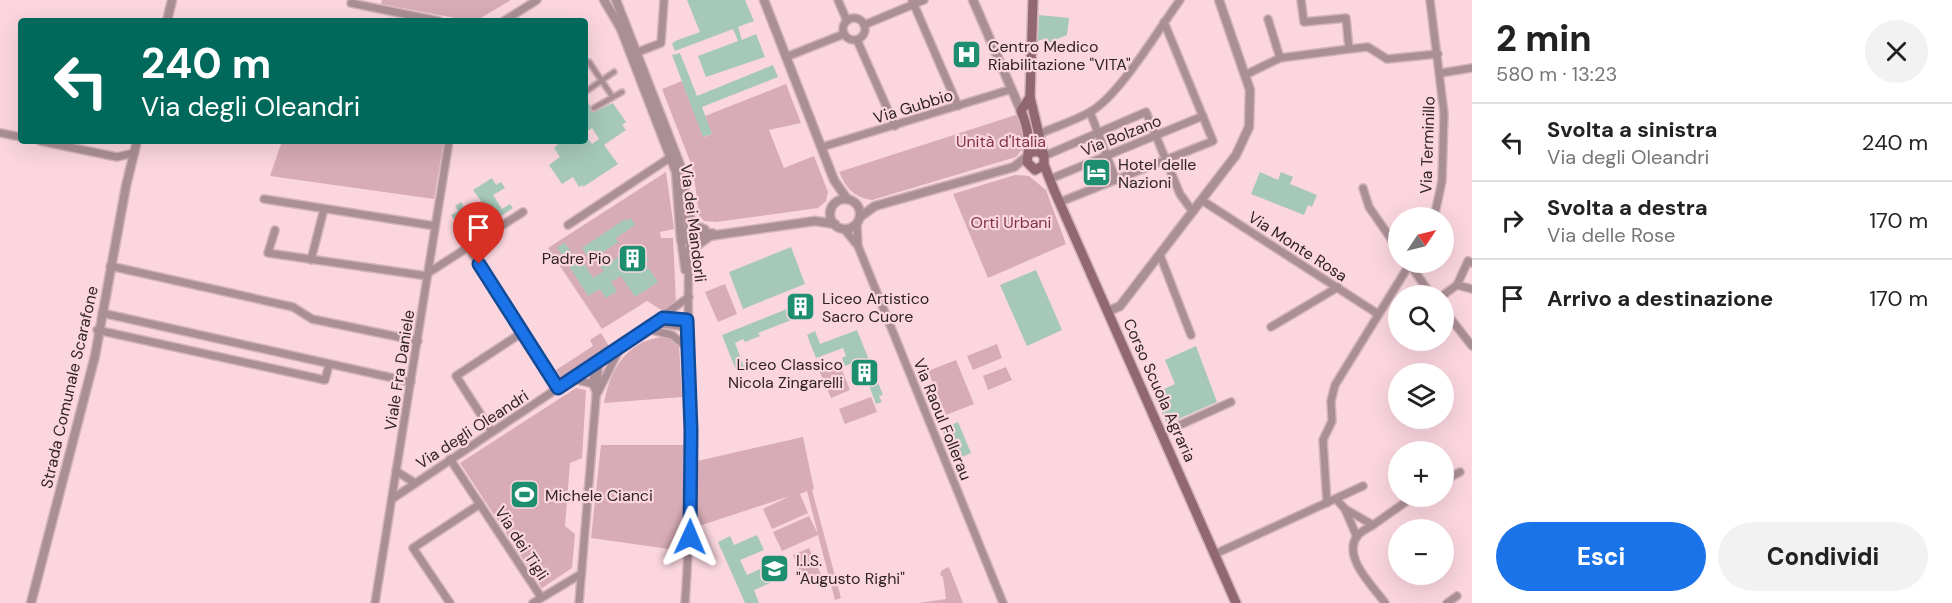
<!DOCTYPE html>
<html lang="it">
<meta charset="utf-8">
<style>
:root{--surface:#fff;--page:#f2f2f2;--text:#222;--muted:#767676;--line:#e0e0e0;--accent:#1a73e8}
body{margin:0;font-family:"DM Sans",sans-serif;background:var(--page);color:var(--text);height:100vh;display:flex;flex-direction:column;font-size:22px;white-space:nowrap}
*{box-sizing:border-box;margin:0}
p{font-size:20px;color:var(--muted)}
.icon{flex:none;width:33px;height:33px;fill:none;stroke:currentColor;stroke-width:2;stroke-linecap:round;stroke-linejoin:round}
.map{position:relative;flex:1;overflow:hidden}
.drawer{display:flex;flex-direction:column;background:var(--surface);width:480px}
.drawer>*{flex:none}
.banner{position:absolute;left:18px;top:18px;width:570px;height:126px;border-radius:6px;box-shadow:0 6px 24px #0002;background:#00695c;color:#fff;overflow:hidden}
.needle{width:39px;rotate:55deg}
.controls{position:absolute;left:1388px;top:207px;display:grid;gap:12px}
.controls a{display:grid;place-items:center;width:66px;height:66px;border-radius:50%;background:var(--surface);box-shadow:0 6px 24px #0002;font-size:30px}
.pin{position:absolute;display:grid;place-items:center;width:51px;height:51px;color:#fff;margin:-62px -26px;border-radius:50% 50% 50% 0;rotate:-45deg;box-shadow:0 0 6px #0007}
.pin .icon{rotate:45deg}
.me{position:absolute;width:66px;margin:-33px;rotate:1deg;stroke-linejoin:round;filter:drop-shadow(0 0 4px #0008)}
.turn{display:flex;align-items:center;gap:21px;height:126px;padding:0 24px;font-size:27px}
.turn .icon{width:78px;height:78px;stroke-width:2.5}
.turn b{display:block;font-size:42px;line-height:51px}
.round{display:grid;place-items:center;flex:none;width:63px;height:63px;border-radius:32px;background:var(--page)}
.headline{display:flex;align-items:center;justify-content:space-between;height:102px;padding:0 24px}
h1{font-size:36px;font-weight:800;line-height:45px}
.button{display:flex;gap:12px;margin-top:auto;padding:12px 24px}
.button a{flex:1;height:69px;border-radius:36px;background:var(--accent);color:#fff;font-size:24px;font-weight:800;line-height:69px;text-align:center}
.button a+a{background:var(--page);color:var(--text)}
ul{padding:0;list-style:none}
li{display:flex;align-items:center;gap:18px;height:78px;padding:0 24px;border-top:2px solid var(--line)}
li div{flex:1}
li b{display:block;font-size:22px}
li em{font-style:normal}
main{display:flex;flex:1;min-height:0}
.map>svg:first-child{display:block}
.green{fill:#d7acb6}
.building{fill:#a5c8ba}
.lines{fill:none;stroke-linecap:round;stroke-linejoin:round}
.pedestrian-casing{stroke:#d3b2ba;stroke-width:8}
.minor-casing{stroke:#d3b2ba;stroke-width:10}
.tertiary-casing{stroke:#d3b2ba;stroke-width:11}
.secondary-casing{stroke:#d3b2ba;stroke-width:12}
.pedestrian{stroke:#ab8f96;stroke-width:4.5}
.minor{stroke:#ab8f96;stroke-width:7}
.tertiary{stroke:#ab8f96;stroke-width:8}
.secondary{stroke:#906772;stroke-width:9}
.route-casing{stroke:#114b97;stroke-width:15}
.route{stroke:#1a73e8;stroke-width:10}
.labels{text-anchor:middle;stroke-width:4.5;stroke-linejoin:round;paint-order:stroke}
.poi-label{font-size:16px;fill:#312427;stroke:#fbd6df;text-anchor:start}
.street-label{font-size:16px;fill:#312427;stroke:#fbd6df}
.park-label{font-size:16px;fill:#81334d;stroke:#fbd6df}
</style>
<main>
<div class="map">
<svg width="1472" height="603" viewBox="0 0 1472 603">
<rect width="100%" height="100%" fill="#fbd6df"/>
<!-- green -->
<g class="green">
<polygon points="382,0 511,0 476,21 471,21 381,4"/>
<polygon points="682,81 704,137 712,134 705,116 786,84 801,123 769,130 784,168 814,156 828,192 826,201 818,208 716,222 704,221 699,215 693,169 662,89"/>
<path d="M 1019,114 L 1023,124 L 1025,146 L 1016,157 L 872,200 C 853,197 847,189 839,172 Z"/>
<polygon points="282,141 444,141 434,199 270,176"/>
<polygon points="666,172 674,229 660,232 661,238 673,238 676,303 663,311 647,301 602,329 548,248"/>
<polygon points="1015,175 1029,176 1046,190 1066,244 988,278 953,194"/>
<polygon points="725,284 737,314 718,322 705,292"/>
<polygon points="601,333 609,346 593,356 595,360 563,381 556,370 593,346 590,340"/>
<path d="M 661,337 L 672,339 L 679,346 L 682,397 L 604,403 C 610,370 626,342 661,337 Z"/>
<polygon points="997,344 1002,358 973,370 967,356"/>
<polygon points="838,360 850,390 831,398 818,368"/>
<polygon points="956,360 974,404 946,415 928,371"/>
<polygon points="1006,367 1012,380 988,390 983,376"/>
<polygon points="576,388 586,390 582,458 570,463 565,526 575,534 572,568 542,588 460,463"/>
<polygon points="871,397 877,412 845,424 839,409"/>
<polygon points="803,437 814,489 812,490 841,598 835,600 818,535 782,551 773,532 809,516 818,534 807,491 800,494 808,513 772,529 763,509 790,496 693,528 693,462"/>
<polygon points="601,445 683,445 683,551 591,538"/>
<polygon points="809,548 822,577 805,584 793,555"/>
<polygon points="949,567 963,603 919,603 946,599 943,577 940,575 942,570"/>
</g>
<!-- building -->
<g class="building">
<polygon points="687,0 745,0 754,21 738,27 742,40 756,34 765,57 706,77 698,56 738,41 733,29 675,51 672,44 675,41 700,32"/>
<polygon points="1039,15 1069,18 1067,35 1048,43 1047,38 1038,41"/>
<polygon points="680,53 697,96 773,65 778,77 702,107 712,134 703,137 672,55"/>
<polygon points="585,96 593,112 613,103 626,122 622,125 626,130 604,145 618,164 583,187 582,185 579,187 573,177 562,184 549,165 560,157 554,148 561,141 585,141 585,134 592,144 599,139 592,128 585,133"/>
<polygon points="1260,172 1278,180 1281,172 1293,177 1290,184 1317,195 1312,207 1308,205 1304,215 1251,194"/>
<polygon points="492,178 496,185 501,182 505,188 493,195 502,209 510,204 513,208 498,218 493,210 474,223 476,226 464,234 451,215 458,211 455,206 461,202 466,211 481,201 473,190"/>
<polygon points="631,218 635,225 616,238 618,242 602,253 609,263 631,248 634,254 642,249 649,260 645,263 658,282 635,297 621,276 611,282 617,291 606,298 600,289 588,296 557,247 565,243 578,262 582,260 593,278 604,271 592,254 588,257 582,248 625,219 626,221"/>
<polygon points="791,247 805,284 743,309 729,272"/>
<polygon points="1036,270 1062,330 1027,346 1000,285"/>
<polygon points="807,301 811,311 804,315 758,333 760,336 745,342 743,339 735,343 744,367 736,370 722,335"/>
<polygon points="857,330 883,395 879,396 882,402 876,404 867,380 858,384 850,364 845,366 842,358 846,356 843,348 816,358 807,335 815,331 820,344"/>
<polygon points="1196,346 1217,402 1167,424 1153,394 1175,384 1165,360"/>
<polygon points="958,422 971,453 955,460 942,429"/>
<polygon points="757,535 764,550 740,560 747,575 771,564 777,580 754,590 759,603 745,603 718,542 730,536 734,545"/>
</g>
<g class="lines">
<defs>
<g id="pedestrian">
<polyline points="589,62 612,96"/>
<polyline points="585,92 614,72"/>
<polyline points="594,108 622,92"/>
</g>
<g id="minor">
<polyline points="838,0 847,21"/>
<polyline points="912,0 958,106"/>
<polyline points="1301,0 1304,22 1346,18 1349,49"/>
<polyline points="1430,0 1444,113 1442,181 1434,218"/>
<polyline points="351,3 439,21"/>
<circle cx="854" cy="29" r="11"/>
<polyline points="1268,19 1280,58"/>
<polyline points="504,21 537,0"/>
<polyline points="864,25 924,0"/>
<polyline points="857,40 895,126"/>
<polyline points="638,52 661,43 664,0"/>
<polyline points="786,57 844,34"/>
<polyline points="1441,73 1472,68"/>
<polyline points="1245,75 1280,58 1349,49 1368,47 1387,59 1438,54"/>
<polyline points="1090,112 1116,180"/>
<polyline points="0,133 21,137"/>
<path d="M 1039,134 C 1055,127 1074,121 1090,112 C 1120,95 1158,30 1180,0"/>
<polyline points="40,141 117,157 134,153"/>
<polyline points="822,147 1012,89"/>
<polyline points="1049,154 1146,112 1180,194 1193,212"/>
<polyline points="1050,179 1203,116"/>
<polyline points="1363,188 1369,207 1398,249"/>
<polyline points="264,199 435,226"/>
<polyline points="1203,201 1378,314"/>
<polyline points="1060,202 1213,141 1164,22"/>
<polyline points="688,214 697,226 705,229"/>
<polyline points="857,224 858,246 1003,603"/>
<polyline points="568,225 674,155"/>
<polyline points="844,229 858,246"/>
<polyline points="275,230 268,253 427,276"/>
<polyline points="685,231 713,233"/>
<polyline points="681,240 685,270"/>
<polyline points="468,247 558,388"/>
<polyline points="689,252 711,236"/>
<polyline points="1160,255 1191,335"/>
<polyline points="311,260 324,209"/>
<polyline points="1408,262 1432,296"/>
<polyline points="110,266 293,307 312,319 418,341"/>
<polyline points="428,273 523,212"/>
<polyline points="1457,285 1472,289"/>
<polyline points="1442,296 1457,285 1468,261 1472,263"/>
<polyline points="1443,309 1472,346"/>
<polyline points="102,313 411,382"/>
<polyline points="663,318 687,320"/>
<polyline points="655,323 687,327"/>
<polyline points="1271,327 1338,287"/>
<polyline points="647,329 672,335 688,348"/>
<polyline points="97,330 325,380 329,365"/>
<polyline points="594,364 593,384 596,392"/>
<polyline points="573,379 593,384"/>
<polyline points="598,392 620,348"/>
<polyline points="492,432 456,376 523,332"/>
<polyline points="1162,433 1231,402"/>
<polyline points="450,459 541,597"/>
<polyline points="396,471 415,483"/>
<polyline points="1443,481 1460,472"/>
<polyline points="392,499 594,364 689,297"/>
<polyline points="1336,499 1345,509 1373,525 1414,496"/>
<polyline points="1327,503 1323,440 1332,421 1331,401 1335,385 1411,262"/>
<polyline points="1345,509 1357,537"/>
<path d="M 1373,525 C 1368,528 1360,532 1357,536 C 1342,558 1374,587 1385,603"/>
<polyline points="1215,554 1363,486"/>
<polyline points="375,603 449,141"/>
<polyline points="450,603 413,548 480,504"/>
<polyline points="533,603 581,574"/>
<polyline points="579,603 599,361"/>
<path d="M 685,603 C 689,545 692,486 691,428 C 690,365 686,302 690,239"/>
<polyline points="1447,603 1457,596"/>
</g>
<g id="tertiary">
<polyline points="604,0 621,29 676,172 681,240 815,221 835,224"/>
<polyline points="616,0 682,170 690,239"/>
<polyline points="764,0 834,180 847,199"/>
<polyline points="973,0 1021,111"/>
<polyline points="167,21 172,0"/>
<circle cx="845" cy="214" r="15"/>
<polyline points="860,217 875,206 1014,167 1030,154"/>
<polyline points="1109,311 1120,306 1236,155 1249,127 1250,90 1219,0"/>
<polyline points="31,603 95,356 126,186 137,141"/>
</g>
<g id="secondary">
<polyline points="1033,0 1030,97 1044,156"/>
<path d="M 1030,97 L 1021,111 C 1029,130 1030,143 1027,162 L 1035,170 L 1044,165"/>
<polyline points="1030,153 1038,151 1044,156 1044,165 1054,190 1236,603"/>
</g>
</defs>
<!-- pedestrian casing -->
<use href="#pedestrian" class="pedestrian-casing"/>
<!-- minor casing -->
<use href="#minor" class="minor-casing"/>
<!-- tertiary casing -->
<use href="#tertiary" class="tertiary-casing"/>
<!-- secondary casing -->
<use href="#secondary" class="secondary-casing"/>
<!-- pedestrian -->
<use href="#pedestrian" class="pedestrian"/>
<!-- minor -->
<use href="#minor" class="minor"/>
<!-- tertiary -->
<use href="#tertiary" class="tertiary"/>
<!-- secondary -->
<use href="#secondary" class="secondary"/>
</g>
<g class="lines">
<defs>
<polyline id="route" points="479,264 558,388 663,318 687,320 691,430 690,537"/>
</defs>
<!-- route casing -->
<use href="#route" class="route-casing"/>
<!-- route -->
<use href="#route" class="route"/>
</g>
<!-- icons -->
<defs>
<symbol id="hospital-square" viewBox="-11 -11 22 22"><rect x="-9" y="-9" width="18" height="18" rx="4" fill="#1d8e6f" stroke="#fbd6df"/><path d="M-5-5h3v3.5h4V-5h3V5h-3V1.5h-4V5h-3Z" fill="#fff"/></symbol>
<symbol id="hotel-square" viewBox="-11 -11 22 22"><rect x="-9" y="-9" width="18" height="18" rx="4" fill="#1d8e6f" stroke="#fbd6df"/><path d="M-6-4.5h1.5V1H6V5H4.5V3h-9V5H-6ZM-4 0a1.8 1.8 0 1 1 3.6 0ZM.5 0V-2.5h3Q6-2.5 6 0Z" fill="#fff"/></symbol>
<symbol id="building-square" viewBox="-11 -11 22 22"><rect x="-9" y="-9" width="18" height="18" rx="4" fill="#1d8e6f" stroke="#fbd6df"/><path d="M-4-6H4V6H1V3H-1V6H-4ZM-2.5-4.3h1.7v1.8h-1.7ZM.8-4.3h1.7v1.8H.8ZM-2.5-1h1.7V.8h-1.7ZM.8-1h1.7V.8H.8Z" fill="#fff"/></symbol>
<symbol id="stadium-square" viewBox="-11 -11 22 22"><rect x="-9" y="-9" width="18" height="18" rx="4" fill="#1d8e6f" stroke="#fbd6df"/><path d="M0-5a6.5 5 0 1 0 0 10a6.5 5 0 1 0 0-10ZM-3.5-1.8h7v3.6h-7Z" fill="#fff"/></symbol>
<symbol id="school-square" viewBox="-11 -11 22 22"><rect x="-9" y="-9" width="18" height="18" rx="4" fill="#1d8e6f" stroke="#fbd6df"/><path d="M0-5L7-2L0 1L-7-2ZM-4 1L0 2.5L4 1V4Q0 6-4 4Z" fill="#fff"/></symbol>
</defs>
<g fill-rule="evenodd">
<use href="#hospital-square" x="950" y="38" width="33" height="33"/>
<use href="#hotel-square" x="1080" y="156" width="33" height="33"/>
<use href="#building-square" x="616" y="242" width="33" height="33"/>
<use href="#building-square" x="784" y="290" width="33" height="33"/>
<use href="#building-square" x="848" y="356" width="33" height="33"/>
<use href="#stadium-square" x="508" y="478" width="33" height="33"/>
<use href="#school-square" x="758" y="552" width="33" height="33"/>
</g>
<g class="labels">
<!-- poi labels -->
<g class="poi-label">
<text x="988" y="52">Centro Medico<tspan x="988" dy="18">Riabilitazione "VITA"</tspan></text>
<text x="1118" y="170">Hotel delle<tspan x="1118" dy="18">Nazioni</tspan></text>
<text x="611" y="264" text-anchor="end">Padre Pio</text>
<text x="822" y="304">Liceo Artistico<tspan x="822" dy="18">Sacro Cuore</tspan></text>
<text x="843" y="370" text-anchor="end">Liceo Classico<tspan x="843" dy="18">Nicola Zingarelli</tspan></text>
<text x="545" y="501">Michele Cianci</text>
<text x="796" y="566">I.I.S.<tspan x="796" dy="18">"Augusto Righi"</tspan></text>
</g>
<!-- street labels -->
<g class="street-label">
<text transform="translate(913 106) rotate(-17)" y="6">Via Gubbio</text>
<text transform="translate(1121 135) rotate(-22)" y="6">Via Bolzano</text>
<text transform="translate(1427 145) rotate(-88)" y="6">Via Terminillo</text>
<text transform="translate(694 223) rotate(83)" y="6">Via dei Mandorli</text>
<text transform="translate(1298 246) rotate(33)" y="6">Via Monte Rosa</text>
<text transform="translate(399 370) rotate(-81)" y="6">Viale Fra Daniele</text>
<text transform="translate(69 387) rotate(-77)" y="6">Strada Comunale Scarafone</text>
<text transform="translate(1160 390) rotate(66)" y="6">Corso Scuola Agraria</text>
<text transform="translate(943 419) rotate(68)" y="6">Via Raoul Follerau</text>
<text transform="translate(472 429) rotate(-33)" y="6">Via degli Oleandri</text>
<text transform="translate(522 543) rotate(57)" y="6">Via dei Tigli</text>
</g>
<!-- park labels -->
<g class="park-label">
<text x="1001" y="147">Unità d'Italia</text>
<text x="1011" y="228">Orti Urbani</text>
</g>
</g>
</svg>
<div class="controls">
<a><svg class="needle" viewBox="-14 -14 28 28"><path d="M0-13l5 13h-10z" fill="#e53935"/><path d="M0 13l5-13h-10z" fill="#767676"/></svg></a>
<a><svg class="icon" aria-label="search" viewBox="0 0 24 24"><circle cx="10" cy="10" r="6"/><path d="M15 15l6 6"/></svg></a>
<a><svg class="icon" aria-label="layers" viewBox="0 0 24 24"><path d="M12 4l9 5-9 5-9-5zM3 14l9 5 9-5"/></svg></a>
<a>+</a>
<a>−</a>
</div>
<div class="pin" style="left:479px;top:264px;background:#d93025"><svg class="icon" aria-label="arrive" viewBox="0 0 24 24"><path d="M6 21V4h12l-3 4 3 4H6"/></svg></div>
<svg class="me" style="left:690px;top:537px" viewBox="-20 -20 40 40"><path d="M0-17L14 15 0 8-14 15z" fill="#1a73e8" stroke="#fff" stroke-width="4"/></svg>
<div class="banner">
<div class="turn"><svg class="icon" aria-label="left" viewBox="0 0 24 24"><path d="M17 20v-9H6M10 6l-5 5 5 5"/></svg><div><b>240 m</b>Via degli Oleandri</div></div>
</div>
</div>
<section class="drawer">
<div class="headline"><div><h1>2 min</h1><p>580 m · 13:23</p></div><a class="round"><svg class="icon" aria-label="close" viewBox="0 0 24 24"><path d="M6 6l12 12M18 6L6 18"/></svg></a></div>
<ul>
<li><svg class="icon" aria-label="left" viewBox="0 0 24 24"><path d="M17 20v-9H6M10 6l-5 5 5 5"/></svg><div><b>Svolta a sinistra</b><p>Via degli Oleandri</p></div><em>240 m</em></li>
<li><svg class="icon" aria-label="right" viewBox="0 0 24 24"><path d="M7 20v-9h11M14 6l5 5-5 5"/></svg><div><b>Svolta a destra</b><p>Via delle Rose</p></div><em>170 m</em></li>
<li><svg class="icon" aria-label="arrive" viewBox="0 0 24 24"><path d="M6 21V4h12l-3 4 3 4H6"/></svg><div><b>Arrivo a destinazione</b></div><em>170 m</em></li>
</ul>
<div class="button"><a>Esci</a><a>Condividi</a></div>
</section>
</main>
